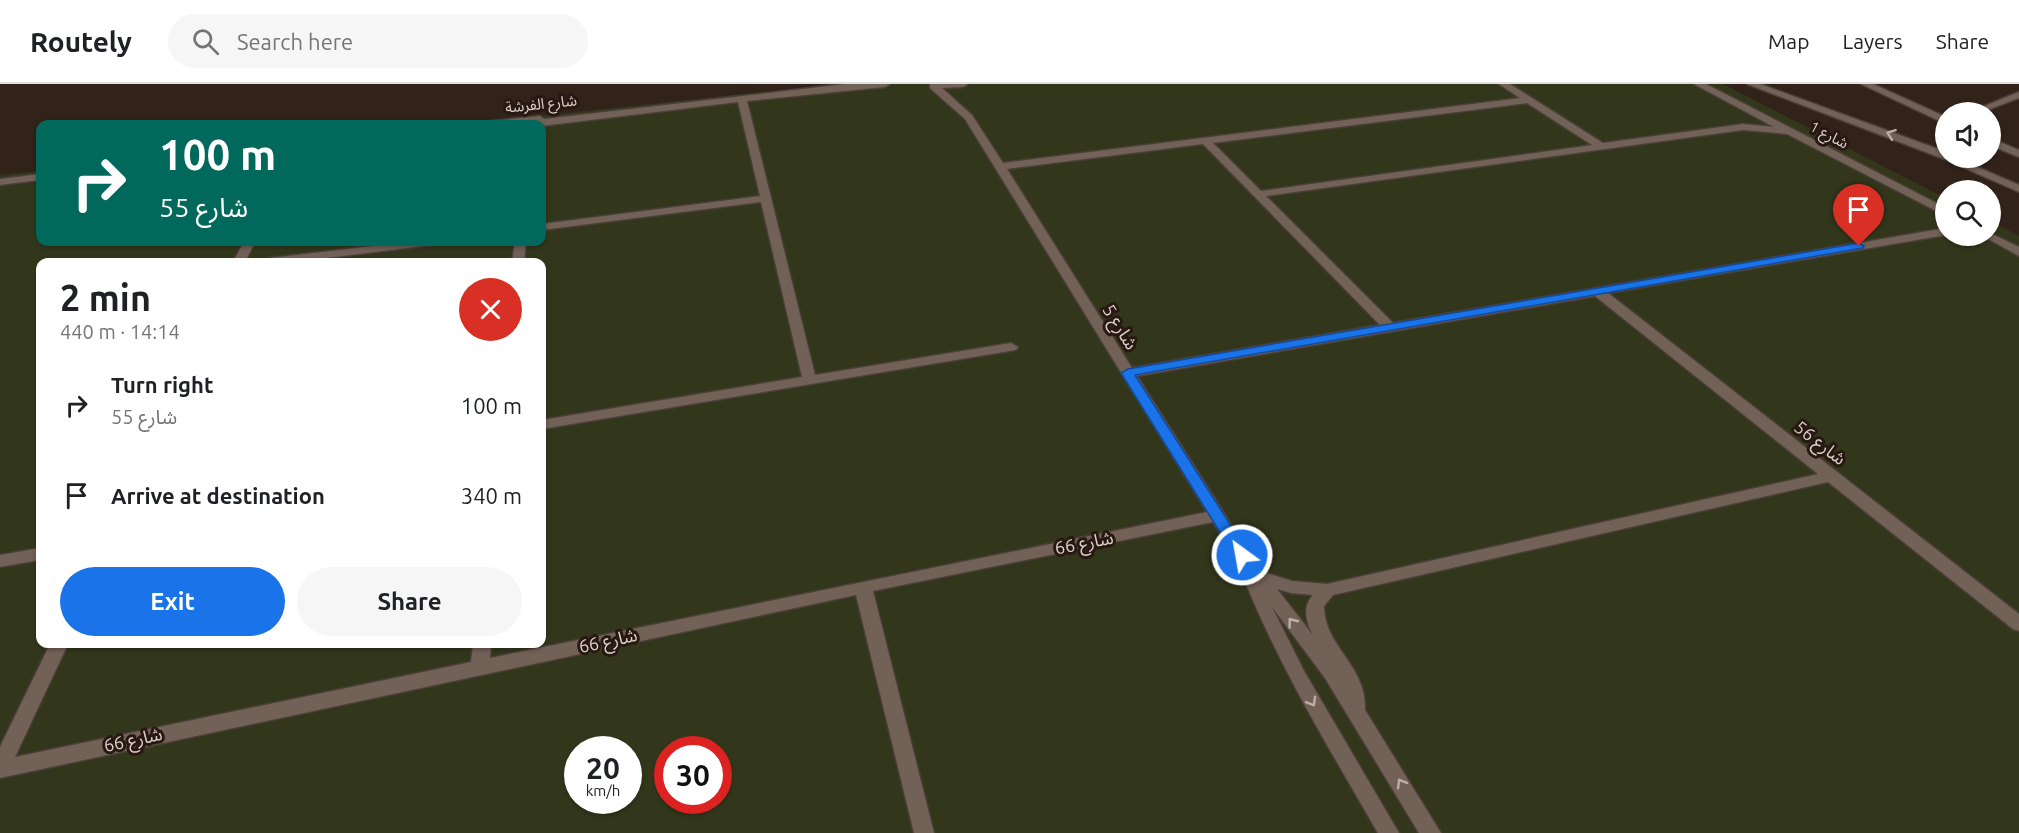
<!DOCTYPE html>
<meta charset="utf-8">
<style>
:root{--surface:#fff;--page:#f6f6f6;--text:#202124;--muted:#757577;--line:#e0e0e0;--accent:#1a73e8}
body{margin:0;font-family:Ubuntu,"Noto Sans Arabic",sans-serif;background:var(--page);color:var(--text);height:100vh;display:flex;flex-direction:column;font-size:22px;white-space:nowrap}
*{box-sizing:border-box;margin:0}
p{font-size:20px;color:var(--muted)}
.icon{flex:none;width:33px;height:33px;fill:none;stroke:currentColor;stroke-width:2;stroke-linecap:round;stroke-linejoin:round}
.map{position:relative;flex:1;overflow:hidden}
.drawer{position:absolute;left:36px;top:174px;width:510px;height:390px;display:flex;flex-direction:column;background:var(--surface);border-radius:12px;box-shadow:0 2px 4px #0004}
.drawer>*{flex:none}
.hud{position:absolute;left:36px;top:36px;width:510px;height:126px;border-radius:12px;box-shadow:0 2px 4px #0004;background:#00695c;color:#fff;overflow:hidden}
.tools{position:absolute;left:1935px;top:18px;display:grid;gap:12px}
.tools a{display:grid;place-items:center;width:66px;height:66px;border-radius:50%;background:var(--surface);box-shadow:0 2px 4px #0004;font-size:30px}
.speed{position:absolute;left:564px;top:652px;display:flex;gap:12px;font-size:30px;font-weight:700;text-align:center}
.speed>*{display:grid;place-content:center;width:78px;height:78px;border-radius:50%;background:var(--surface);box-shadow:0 2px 4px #0004;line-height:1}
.speed small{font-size:15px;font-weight:400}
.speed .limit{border:9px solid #d22;background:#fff;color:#111}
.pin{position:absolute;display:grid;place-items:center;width:51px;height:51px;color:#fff;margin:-62px -26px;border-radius:50% 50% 50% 0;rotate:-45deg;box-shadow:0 0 6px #0007}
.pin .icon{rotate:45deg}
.me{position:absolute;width:66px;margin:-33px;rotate:328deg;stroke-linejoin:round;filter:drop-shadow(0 0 4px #0008)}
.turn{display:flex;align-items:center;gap:21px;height:126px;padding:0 24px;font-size:27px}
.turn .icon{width:78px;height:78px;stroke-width:2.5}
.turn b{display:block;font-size:42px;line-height:51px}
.round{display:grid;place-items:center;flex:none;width:63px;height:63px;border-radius:32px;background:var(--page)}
.overview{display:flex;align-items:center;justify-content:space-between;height:102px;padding:0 24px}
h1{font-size:36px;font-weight:700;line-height:45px}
.primary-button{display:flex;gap:12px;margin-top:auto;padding:12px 24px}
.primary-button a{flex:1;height:69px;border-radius:36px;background:var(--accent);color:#fff;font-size:24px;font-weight:700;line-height:69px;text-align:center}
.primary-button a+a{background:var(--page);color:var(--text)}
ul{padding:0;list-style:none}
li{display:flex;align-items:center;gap:18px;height:90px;padding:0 24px}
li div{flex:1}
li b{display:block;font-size:22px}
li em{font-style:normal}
header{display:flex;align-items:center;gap:36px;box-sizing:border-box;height:84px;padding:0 30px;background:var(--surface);border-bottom:2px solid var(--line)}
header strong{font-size:28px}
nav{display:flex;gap:33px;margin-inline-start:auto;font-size:21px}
.search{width:420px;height:54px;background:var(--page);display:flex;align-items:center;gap:15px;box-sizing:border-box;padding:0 21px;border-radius:33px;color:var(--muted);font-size:22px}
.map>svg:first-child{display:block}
.green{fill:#32371c;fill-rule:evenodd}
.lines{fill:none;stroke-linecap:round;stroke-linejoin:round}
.minor-casing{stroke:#4a3e38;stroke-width:3}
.minor{fill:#726157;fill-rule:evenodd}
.oneway{stroke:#bbafa8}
.route{fill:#1a73e8;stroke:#114b97;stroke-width:1.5}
.labels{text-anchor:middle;stroke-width:6;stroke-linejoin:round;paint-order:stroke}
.far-street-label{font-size:15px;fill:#dad0ca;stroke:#271911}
.street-label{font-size:18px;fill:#dad0ca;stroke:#271911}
</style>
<header>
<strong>Routely</strong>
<div class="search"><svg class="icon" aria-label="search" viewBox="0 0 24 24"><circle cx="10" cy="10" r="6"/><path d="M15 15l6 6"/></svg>Search here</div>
<nav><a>Map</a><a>Layers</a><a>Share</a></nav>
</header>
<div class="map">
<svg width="2019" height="749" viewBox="0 0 2019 749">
<rect width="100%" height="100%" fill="#31221a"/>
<!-- green -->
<path class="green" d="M 835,0 L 1723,0 L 1945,114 L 1946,152 L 1990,152 L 1991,137 L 2019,152 L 2019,749 L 0,749 L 0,91 L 40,87 L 40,158 L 542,158 L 542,40 L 465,40 ZM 40,178 L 542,178 L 542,560 L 40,560 ZM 578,666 L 628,666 L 628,717 L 578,717 ZM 668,666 L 718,666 L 718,717 L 668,717 Z"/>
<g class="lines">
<defs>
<g id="minor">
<polygon points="845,0 890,0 885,3 747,17 815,291 1011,259 1018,263 1016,266 542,345 542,336 802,293 761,118 542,146 542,140 760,112 738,18 542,42 527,39 481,40 483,38 540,32 544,35"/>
<path d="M 930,0 L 968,0 L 963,3 L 942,4 L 972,31 L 1003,79 L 1520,14 L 1499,0 L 1510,0 L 1603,59 L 1743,40 L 1774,43 L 1694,0 L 1706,0 L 1946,124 L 1946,132 L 1787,50 L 1743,46 L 1266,112 L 1393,239 L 1946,144 L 1946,151 L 1608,209 L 2019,530 L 2019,547 L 2013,545 L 1828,398 L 1333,511 L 1324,522 C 1324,563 1367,581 1365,626 L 1441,749 L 1419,749 L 1325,594 L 1272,523 L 1304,587 L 1399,749 L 1378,749 C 1329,664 1278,581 1242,490 L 1244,486 L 1213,438 L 873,507 L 934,749 L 914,749 L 856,511 L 0,694 L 0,663 L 50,560 L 68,560 L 15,673 L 471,578 L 473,560 L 491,560 L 490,574 L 1207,428 L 965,35 L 930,4 ZM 1527,19 L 1592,61 L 1261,107 L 1213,59 ZM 1203,60 L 1380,241 L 1132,284 L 1007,85 ZM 1595,212 L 1818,390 L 1327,500 L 1292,497 L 1264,488 L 1248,467 L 1137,292 ZM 1277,505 L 1291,509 L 1313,511 C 1302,523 1306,538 1313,551 Z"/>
<polygon points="1747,0 1760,0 1946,68 1946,74 1956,74 2019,101 2019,108 1944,75"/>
<polygon points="1861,0 1873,0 1946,33 1946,40"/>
<polygon points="2019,8 2019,14 1982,28 1970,28"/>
<polygon points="1990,54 2019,66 2019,73 1990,61"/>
<polygon points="40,90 40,96 0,101 0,95"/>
<polygon points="1990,149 2019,163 2019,172 1983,152 1990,152"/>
<polygon points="244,158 255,158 245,178 233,178"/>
<polygon points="408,158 438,158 432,161 295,178 264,178 270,174"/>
<polygon points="515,158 526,158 524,178 512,178"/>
<polygon points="40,464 40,476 0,483 0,471"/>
</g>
</defs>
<!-- minor casing -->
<use href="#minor" class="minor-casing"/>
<!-- minor -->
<use href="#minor" class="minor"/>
</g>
<!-- one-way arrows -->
<defs><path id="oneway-chevron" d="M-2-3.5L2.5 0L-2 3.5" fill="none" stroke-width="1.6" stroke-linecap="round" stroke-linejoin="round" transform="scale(1.5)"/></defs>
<g class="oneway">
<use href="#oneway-chevron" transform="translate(1891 50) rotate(-160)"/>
<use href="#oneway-chevron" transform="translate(1292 538) rotate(-127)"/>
<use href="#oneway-chevron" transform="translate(1312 618) rotate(60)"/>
<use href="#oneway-chevron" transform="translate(1401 699) rotate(-121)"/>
</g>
<!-- route -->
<polygon class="route" points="1859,159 1864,162 1863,164 1135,291 1247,467 1249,471 1247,474 1236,474 1121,289 1128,285"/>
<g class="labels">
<!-- far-street labels -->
<g class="far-street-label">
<text transform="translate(541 20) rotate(-6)" y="5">شارع الفرشة</text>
<text transform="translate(1829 51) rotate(28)" y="5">شارع 1</text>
</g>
<!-- street labels -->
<g class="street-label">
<text transform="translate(1120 243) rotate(58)" y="6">شارع 5</text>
<text transform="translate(1820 359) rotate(38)" y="6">شارع 56</text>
<text transform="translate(1084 459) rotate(-11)" y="6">شارع 66</text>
<text transform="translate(608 557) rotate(-12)" y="6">شارع 66</text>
<text transform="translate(133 656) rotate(-12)" y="6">شارع 66</text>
</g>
</g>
</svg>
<div class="tools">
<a><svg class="icon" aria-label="sound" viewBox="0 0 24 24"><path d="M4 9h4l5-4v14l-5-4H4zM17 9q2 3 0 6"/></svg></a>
<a><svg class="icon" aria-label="search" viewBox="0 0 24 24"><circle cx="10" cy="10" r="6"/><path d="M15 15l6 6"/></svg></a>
</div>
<div class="speed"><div>20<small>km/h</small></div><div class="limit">30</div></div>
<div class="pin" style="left:1859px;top:162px;background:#d93025"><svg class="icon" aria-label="arrive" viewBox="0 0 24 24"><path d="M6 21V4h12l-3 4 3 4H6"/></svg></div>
<svg class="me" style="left:1242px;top:471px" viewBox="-20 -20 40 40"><circle r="17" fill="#1a73e8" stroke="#fff" stroke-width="3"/><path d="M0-11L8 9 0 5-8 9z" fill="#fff"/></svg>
<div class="hud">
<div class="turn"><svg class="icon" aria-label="right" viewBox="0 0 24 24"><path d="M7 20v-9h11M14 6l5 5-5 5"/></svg><div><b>100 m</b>شارع 55</div></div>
</div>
<section class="drawer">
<div class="overview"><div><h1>2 min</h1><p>440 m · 14:14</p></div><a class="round" style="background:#d93025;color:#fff"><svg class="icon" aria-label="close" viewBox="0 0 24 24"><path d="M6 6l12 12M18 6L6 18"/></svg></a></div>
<ul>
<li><svg class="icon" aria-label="right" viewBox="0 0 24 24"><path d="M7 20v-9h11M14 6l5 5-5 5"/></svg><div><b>Turn right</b><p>شارع 55</p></div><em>100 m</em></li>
<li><svg class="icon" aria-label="arrive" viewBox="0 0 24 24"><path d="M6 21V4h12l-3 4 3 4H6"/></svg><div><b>Arrive at destination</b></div><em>340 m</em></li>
</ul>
<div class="primary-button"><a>Exit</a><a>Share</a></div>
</section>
</div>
